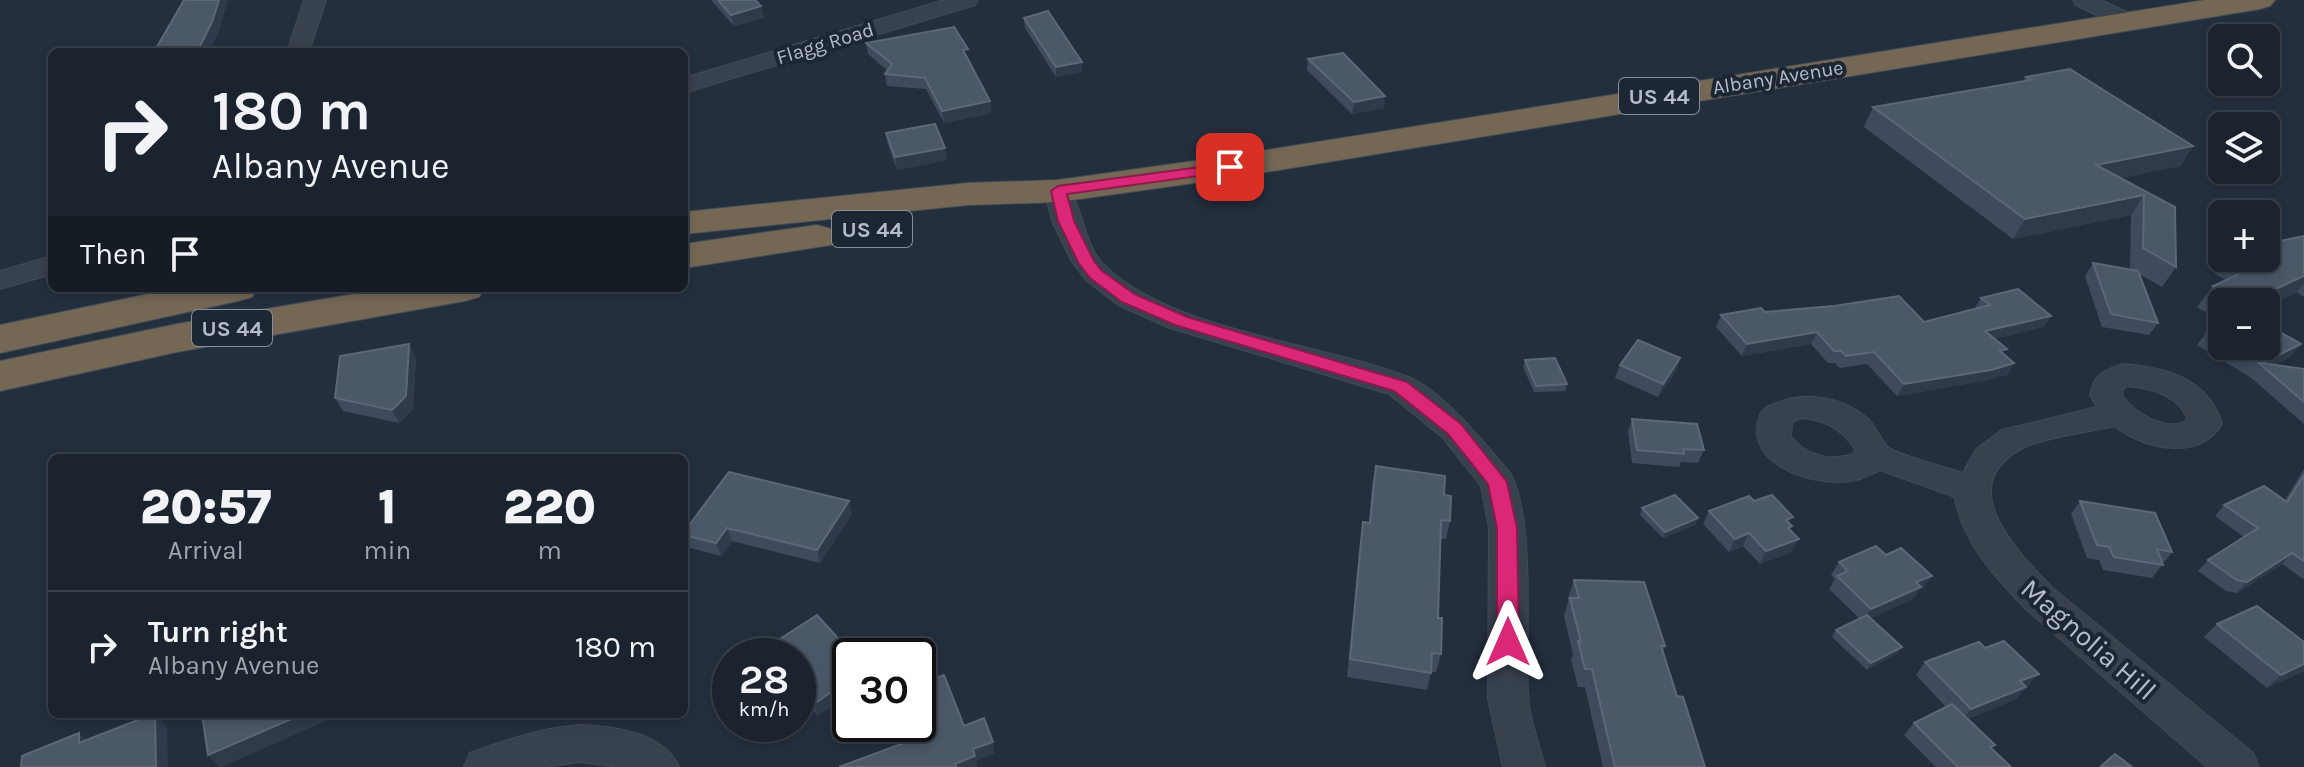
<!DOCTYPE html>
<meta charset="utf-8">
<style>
:root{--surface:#1b232e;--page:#242b36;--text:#f1f3f6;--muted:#a0a4aa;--line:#39404a}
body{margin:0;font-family:Karla,sans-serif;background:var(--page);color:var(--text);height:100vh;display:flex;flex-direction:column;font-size:30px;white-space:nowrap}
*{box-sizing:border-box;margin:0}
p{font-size:26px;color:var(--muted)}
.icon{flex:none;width:44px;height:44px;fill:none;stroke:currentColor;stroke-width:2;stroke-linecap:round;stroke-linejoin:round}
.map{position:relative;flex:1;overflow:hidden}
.side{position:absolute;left:48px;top:454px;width:640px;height:264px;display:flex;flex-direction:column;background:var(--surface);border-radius:12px;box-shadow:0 4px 12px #0003,0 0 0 2px var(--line)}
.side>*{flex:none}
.guide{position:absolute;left:48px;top:48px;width:640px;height:244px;border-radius:12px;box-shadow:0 4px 12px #0003,0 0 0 2px var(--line);background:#1b232e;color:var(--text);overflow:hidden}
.fabs{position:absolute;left:2208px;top:24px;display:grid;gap:16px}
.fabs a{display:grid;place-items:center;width:72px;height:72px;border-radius:12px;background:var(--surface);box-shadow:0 4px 12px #0003,0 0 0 2px var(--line);font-size:40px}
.speed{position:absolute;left:712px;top:638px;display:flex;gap:16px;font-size:40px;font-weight:700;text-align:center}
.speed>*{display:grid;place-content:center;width:104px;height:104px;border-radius:50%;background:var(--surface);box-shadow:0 4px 12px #0003,0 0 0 2px var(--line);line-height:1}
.speed small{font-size:20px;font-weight:400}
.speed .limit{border:4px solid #111;border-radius:12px;background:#fff;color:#111}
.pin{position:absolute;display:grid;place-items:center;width:68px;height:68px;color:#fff;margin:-34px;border-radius:16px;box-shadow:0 4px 12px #0006}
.me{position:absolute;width:88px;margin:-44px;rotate:0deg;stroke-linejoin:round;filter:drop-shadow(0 0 6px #0008)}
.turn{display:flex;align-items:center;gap:28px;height:168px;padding:0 32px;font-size:36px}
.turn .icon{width:104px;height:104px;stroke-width:2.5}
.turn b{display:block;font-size:56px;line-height:68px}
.then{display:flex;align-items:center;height:76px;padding:0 32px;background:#0003;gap:16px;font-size:30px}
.eta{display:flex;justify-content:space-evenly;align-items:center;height:136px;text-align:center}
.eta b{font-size:48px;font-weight:800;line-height:56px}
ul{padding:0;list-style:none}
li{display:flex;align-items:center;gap:24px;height:112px;padding:0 32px;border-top:2px solid var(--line)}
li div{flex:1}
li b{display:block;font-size:30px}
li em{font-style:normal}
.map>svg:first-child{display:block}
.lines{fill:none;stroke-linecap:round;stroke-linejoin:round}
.minor-casing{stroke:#414a57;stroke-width:2}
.highway-casing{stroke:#434c59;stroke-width:2}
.minor{fill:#38414e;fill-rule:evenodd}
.highway{fill:#746855;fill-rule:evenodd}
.wall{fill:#3f4b5c}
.shaded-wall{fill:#2f3b4b}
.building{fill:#4b5868;stroke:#5c6777;stroke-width:2}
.route{fill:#db2777;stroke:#8e194d;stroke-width:2}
.labels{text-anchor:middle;stroke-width:8;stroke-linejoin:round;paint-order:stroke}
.far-street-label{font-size:20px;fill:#b4bcc9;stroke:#1d2633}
.shield{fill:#1d2633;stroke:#878f9c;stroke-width:2}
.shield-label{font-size:22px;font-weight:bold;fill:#b4bcc9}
.near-street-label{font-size:28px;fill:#b4bcc9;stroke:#1d2633}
</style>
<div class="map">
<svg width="2304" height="767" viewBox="0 0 2304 767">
<rect width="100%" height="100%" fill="#242f3e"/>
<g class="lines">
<defs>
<g id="minor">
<polygon points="304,0 326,0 309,52 287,52"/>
<polygon points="944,0 978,0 975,5 684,93 684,78"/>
<polygon points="2073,0 2101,0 2137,17 2140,22 2129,29 2121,27 2076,5"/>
<path d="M 1058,183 L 1067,185 C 1084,209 1083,246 1106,267 C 1173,331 1322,343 1408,377 C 1443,391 1486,445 1510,473 C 1536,519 1525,638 1528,694 C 1529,718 1539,744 1545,767 L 1503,767 L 1488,699 L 1489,528 L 1481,486 L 1442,437 L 1389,394 L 1170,328 L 1118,305 L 1086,280 L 1072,262 L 1052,221 L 1045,191 L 1049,185 Z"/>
<polygon points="52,256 52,274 0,289 0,271"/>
<path d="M 2123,364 C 2165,367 2209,379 2222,424 C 2199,462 2144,449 2114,426 C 2090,432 2045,437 2025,447 C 1949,484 2019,554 2054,589 L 2253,753 L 2259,767 L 2207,767 L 2028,611 C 1997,580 1961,541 1955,497 L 1880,470 C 1871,474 1861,480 1851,481 C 1815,487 1741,465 1760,415 C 1763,408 1768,406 1774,404 C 1804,391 1841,396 1866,417 C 1876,425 1879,439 1888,447 C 1897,455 1949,468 1963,473 L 1976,449 L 2002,430 L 2097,407 L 2090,395 C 2093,375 2104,370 2123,364 ZM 2128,386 C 2150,388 2181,396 2187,420 C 2167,433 2134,413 2122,395 L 2123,389 ZM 1801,418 C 1825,420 1841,428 1855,449 L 1853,454 C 1831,462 1804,455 1791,436 L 1792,422 Z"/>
<path d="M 579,725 C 614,726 664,733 679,767 L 620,767 L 579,762 L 544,767 L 464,767 L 470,753 C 506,740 541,728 579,725 Z"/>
</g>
<g id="highway">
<polygon points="2205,0 2275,0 2270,6 2260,9 1230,178 1058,202 968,205 684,234 684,212 968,183 1058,180 1230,156"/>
<polygon points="817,225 831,229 836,237 831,245 684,268 684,244"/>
<polygon points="177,288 258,288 252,297 238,301 0,353 0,325"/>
<polygon points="390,288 485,288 479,297 465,301 177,352 0,391 0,361 177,324"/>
</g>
</defs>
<!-- minor casing -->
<use href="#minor" class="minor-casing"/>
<!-- highway casing -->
<use href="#highway" class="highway-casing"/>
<!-- minor -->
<use href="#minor" class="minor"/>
<!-- highway -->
<use href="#highway" class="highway"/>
</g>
<!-- wall -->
<g class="wall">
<polygon points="711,0 755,0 764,18 734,26"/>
<polygon points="1024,18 1082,62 1082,72 1056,77 1025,28"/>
<polygon points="866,43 969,60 990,101 991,113 944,123 926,89 887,86 885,74 888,71 868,54"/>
<polygon points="1308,59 1384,108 1352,114 1307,70"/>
<polygon points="2026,77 2193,146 2180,166 2120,178 2175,207 2176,267 2162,287 2139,274 2158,323 2149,335 2102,327 2085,276 2093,263 2133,270 2130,268 2131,215 2013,239 1864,127 1873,107 2023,81"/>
<polygon points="886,133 947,160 897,170 888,145"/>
<polygon points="2304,236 2304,297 2297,292 2266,307 2266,302 2222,302 2222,322 2197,307 2213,286 2226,280 2215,274 2226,258 2266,258"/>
<polygon points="1981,298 2051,316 2043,327 1994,339 2004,355 2014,363 2007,375 1983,381 1897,396 1867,364 1840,368 1835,363 1828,363 1811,344 1742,356 1716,327 1721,315 1765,312 1924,322 1974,309"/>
<polygon points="2222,325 2222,346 2301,344 2290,357 2274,365 2304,369 2304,424 2250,377 2197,345 2207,332"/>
<polygon points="416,357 413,409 399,423 343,411 335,398"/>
<polygon points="1680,358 1676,371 1658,397 1615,378 1620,365"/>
<polygon points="1525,360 1567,384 1565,391 1534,392 1523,367"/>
<polygon points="1632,419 1704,450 1698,463 1681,462 1679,467 1632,463 1628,432"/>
<polygon points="1376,466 1444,495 1450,521 1446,539 1440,539 1438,618 1441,654 1436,672 1431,672 1427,690 1347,677 1360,541 1363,522 1369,523 1372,484"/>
<polygon points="2304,469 2304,578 2303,579 2282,564 2237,593 2226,591 2198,571 2208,560 2244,537 2215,516 2224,505 2285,500"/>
<polygon points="1754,501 1792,526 1790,530 1792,552 1760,564 1743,546 1729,552 1703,524 1709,511"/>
<polygon points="2080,501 2172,552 2152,578 2103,570 2099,560 2087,558 2071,514"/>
<polygon points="1642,508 1698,518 1695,525 1663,538 1640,515"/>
<polygon points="852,514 820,563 732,541 721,556 687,547 684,539 684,532"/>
<polygon points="1839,562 1923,588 1919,590 1913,599 1870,618 1902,647 1897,653 1867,670 1832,637 1836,630 1860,619 1829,589 1835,579 1831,575"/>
<polygon points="1574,580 1665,646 1663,651 1677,696 1705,767 1603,767 1585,687 1578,687 1571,659 1573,654 1564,616 1568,602 1568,598"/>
<polygon points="817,615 818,716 798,692 798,656 769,656 766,648"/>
<polygon points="2217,624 2304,671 2267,688 2204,637"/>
<polygon points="1925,662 2028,686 2025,688 2016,699 1968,719 1995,745 1991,749 2011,767 1936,767 1904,735 1914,723 1946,707 1916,675"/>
</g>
<!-- shaded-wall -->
<g class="shaded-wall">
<polygon points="219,0 228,0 218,34 209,52 197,52"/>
<polygon points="761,6 764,18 734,26 731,15"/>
<polygon points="1082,62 1082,72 1056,77 1056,67"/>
<polygon points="1385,96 1384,108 1352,114 1354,102"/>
<polygon points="990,101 991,113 944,123 942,111"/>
<polygon points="2193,146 2180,166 2084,185 2096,165"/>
<polygon points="945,148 947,160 897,170 895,157"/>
<polygon points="2144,195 2131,215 2013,239 2025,219"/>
<polygon points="2304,276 2304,284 2297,292 2266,307 2266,302 2247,302"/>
<polygon points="2051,316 2043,327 1977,343 1985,331"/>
<polygon points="1817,332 1811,344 1742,356 1747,344"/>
<polygon points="409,344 416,357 413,409 399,423 392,410"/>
<polygon points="2301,344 2290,357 2266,369 2262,363"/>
<polygon points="1680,358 1676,371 1658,397 1663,384"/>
<polygon points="2014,363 2007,375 1983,381 1897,396 1904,384"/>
<polygon points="849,501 852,514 820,563 817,550"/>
<polygon points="1698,518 1695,525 1663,538 1665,532"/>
<polygon points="727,528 732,541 721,556 716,543"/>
<polygon points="1749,533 1743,546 1729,552 1735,539"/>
<polygon points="1799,539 1792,552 1760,564 1766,551"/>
<polygon points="2292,553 2282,564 2237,593 2247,582"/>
<polygon points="1932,576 1923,588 1919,590 1913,599 1863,622 1871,609 1916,582"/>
<polygon points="1902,647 1897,653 1867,670 1871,663"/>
<polygon points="2304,664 2304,671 2267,688 2281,675"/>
<polygon points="2039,674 2016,699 1961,722 1971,709 2020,681"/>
<polygon points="850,679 850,694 818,716 814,704"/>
<polygon points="155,714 167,726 168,767 156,767"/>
<polygon points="303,714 331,714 332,718 222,767 219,767 208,755"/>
<polygon points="79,733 92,746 79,743"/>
<polygon points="993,742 995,754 976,761 977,767 955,767 955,764 973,749"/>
</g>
<!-- building -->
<g class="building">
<polygon points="184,0 219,0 212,22 197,52 154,52"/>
<polygon points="718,0 755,0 761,6 731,15"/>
<polygon points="1048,11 1082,62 1056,67 1024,18"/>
<polygon points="954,27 968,49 963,50 990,101 942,111 925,78 885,74 892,64 866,43"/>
<polygon points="1343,53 1385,96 1354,102 1308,59"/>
<polygon points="2070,69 2193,146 2096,165 2175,207 2176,267 2143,248 2144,195 2025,219 1873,107 2031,80 2026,77"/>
<polygon points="935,124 945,148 895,157 886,133"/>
<polygon points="2304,236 2304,276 2247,302 2242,302 2213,286 2256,266 2241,258 2266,258 2266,244"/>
<polygon points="2093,263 2138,271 2158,323 2111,314"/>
<polygon points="2018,289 2051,316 1985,331 2007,349 2000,351 2014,363 1991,370 1904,384 1874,352 1846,356 1841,351 1834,351 1817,332 1747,344 1721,315 1761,308 1765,312 1834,306 1899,296 1924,322 1990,305 1981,298"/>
<polygon points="2266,324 2301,344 2262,363 2304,369 2304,402 2260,364 2230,346 2266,346"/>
<polygon points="2222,325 2222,341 2207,332"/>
<polygon points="1638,340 1680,358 1663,384 1620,365"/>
<polygon points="409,344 406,396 392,410 335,398 340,356"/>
<polygon points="1555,358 1567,384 1536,386 1525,360"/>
<polygon points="1632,419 1697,424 1704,450 1683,449 1684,454 1637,450"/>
<polygon points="1376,466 1445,476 1444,495 1451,496 1450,521 1441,520 1438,618 1442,618 1441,654 1432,653 1431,673 1350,659 1363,522 1370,523"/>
<polygon points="729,472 849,501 817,550 727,528 716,543 684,535 684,532"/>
<polygon points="2304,475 2304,561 2292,553 2247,582 2237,580 2208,560 2258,528 2224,505 2264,486 2287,502"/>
<polygon points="1675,495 1698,518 1665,532 1642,508"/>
<polygon points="1772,495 1793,517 1786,520 1792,526 1788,528 1799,539 1766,551 1749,533 1735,539 1709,511 1749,496 1754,501"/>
<polygon points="2080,501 2155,513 2172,552 2157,549 2163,565 2114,557 2109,547 2097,545"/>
<polygon points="1876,546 1886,555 1901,548 1932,576 1916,582 1921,587 1871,609 1837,576 1848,571 1839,562"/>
<polygon points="1574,580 1644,582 1665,646 1661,646 1677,696 1683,697 1705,767 1615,767 1592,669 1585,669 1578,641 1581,642 1570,598 1579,598"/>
<polygon points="2257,606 2304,642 2304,664 2281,675 2217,624"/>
<polygon points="817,615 854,656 850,656 850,679 814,704 798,685 798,656 773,656 766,648"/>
<polygon points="1867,615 1902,647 1871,663 1836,630"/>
<polygon points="2004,641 2039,674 2020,681 2026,687 1971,709 1925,662 1979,642 1985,648"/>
<polygon points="944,675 964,726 984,718 993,742 973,749 975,756 955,764 956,767 839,767 904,743 897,724 918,724 918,684"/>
<polygon points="1952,704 1995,745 1990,747 2011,767 1958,767 1914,723"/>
<polygon points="153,714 155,714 156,767 21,767 22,756 79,733 79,743"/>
<polygon points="202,714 303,714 208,755"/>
<polygon points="2115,754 2132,767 2100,767"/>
</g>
<!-- route -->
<polygon class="route" points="1230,163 1235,164 1235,171 1067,194 1074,221 1094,261 1101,270 1134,294 1187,317 1407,382 1461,424 1507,482 1517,528 1519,642 1516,649 1508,651 1500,649 1497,642 1497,528 1488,484 1448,434 1394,391 1175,325 1122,302 1090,278 1078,262 1058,221 1051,191 1058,186"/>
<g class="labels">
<!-- far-street labels -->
<g class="far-street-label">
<text transform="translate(825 43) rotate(-17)" y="7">Flagg Road</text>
<text transform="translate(1778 77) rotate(-9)" y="7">Albany Avenue</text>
</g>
<!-- shield labels -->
<g class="shield">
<rect x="1619" y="78" width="80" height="36" rx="6"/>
<rect x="832" y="211" width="80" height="36" rx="6"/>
<rect x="192" y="310" width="80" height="36" rx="6"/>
</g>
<g class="shield-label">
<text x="1659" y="104">US 44</text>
<text x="872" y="237">US 44</text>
<text x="232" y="336">US 44</text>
</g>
<!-- near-street labels -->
<g class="near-street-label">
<text transform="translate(2089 639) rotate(41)" y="10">Magnolia Hill</text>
</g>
</g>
</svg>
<div class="fabs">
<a><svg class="icon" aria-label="search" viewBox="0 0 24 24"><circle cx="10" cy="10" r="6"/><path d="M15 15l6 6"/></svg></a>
<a><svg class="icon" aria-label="layers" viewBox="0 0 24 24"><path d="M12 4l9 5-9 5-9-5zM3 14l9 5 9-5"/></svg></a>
<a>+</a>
<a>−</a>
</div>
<div class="speed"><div>28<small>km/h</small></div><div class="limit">30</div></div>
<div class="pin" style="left:1230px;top:167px;background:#d93025"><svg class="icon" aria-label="arrive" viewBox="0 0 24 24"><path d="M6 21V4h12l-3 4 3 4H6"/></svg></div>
<svg class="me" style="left:1508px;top:642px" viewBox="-20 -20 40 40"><path d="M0-17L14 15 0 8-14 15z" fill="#db2777" stroke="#fff" stroke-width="4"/></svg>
<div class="guide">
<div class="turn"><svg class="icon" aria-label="right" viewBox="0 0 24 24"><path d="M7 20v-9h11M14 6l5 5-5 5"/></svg><div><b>180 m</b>Albany Avenue</div></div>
<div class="then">Then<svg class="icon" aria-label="arrive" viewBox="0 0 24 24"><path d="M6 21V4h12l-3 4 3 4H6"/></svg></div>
</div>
<section class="side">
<div class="eta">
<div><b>20:57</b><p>Arrival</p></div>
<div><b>1</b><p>min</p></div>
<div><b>220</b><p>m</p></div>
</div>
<ul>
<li><svg class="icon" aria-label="right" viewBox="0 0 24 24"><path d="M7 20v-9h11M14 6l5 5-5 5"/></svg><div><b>Turn right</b><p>Albany Avenue</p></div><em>180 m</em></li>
</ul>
</section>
</div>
